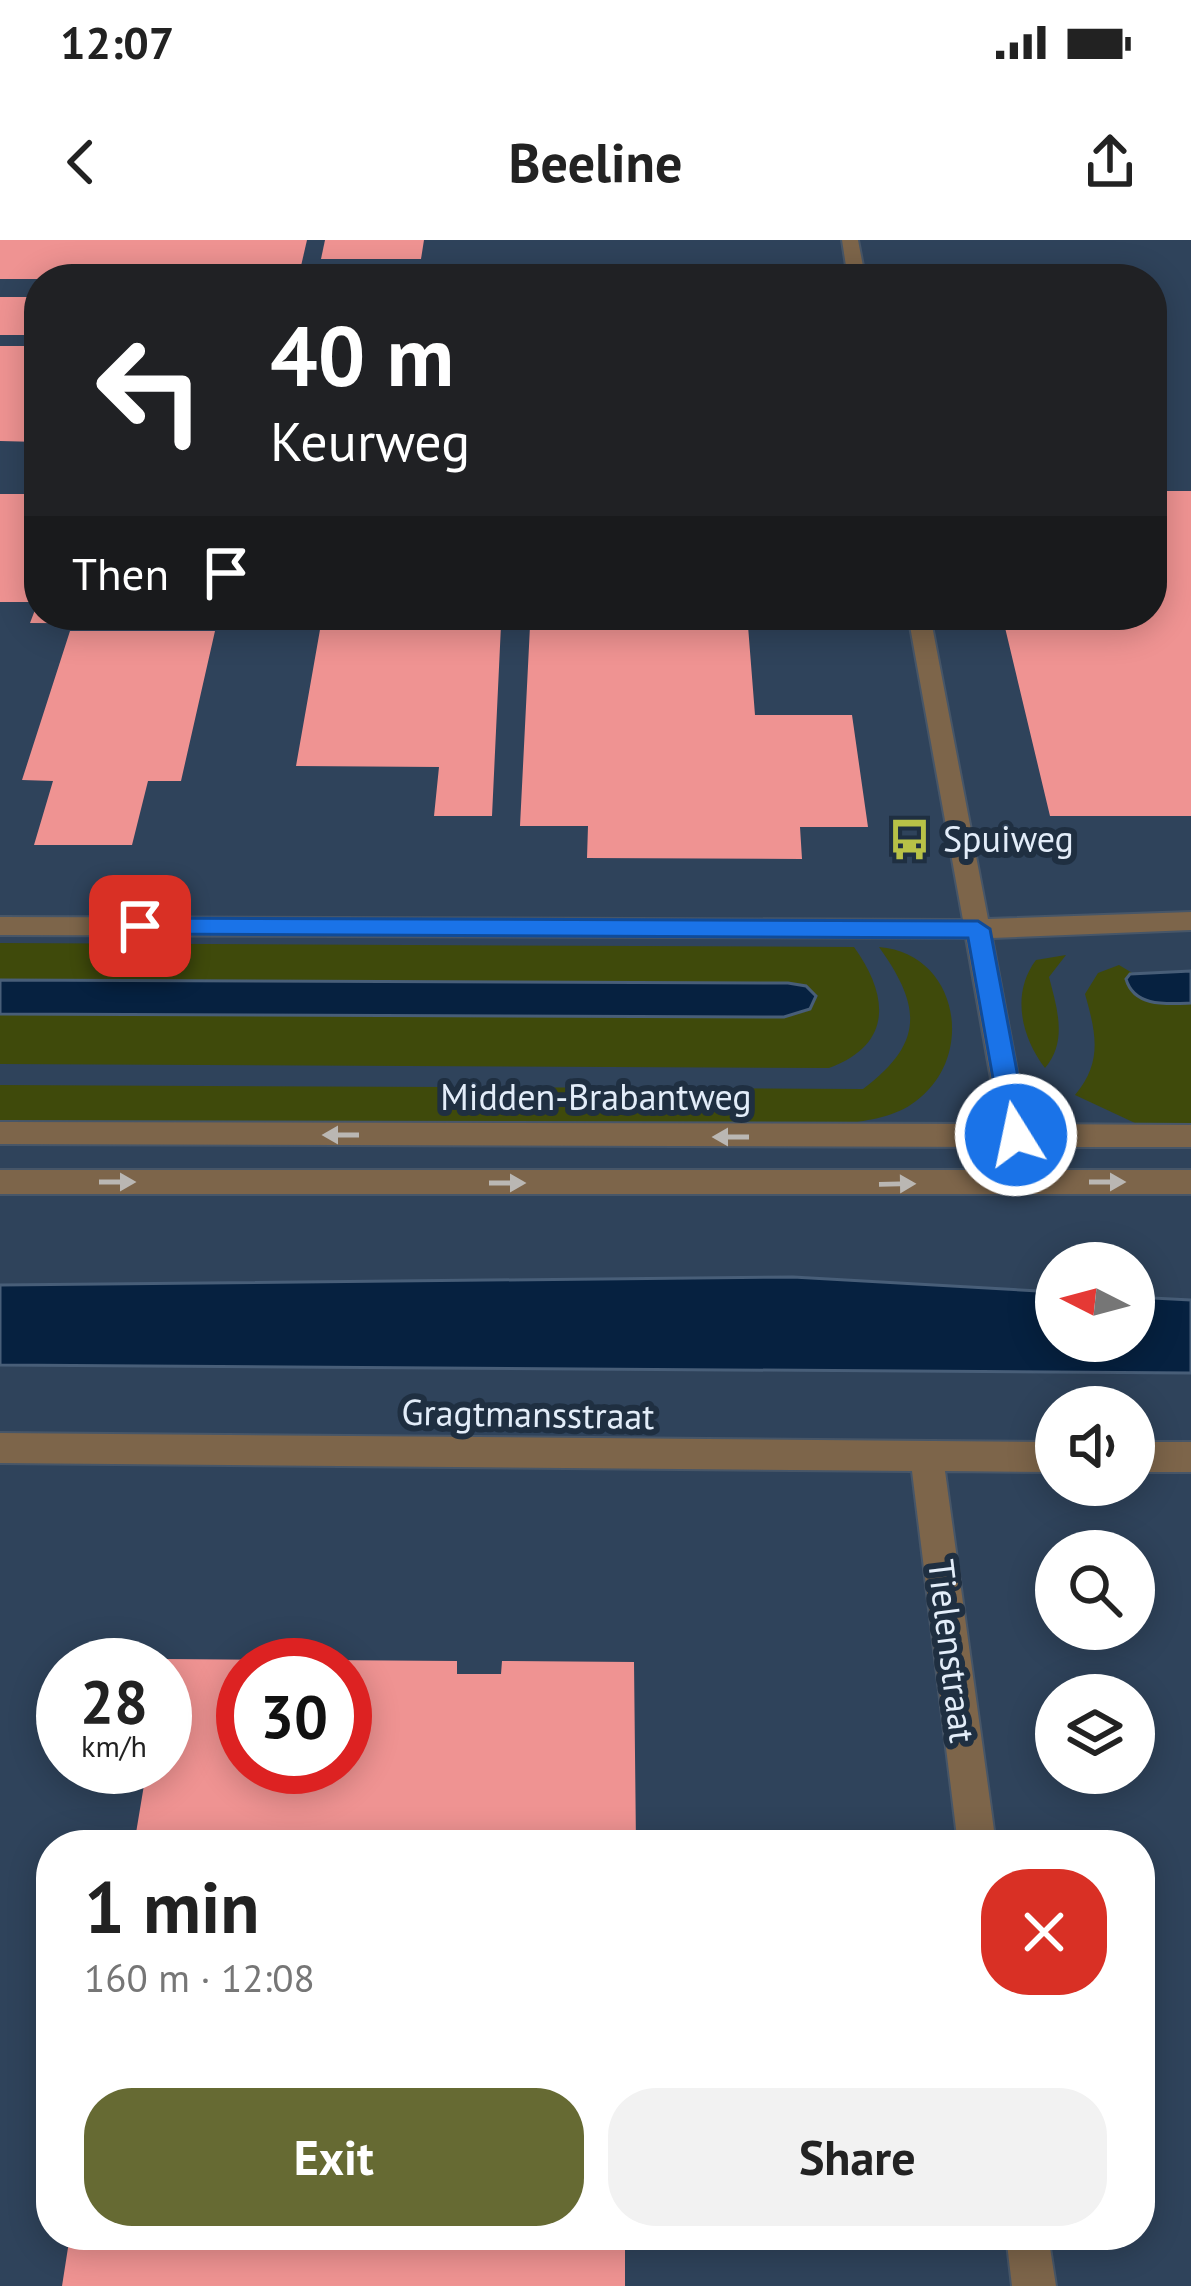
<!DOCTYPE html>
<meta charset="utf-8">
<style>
:root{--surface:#fff;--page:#f2f2f2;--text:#222;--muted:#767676;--accent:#666a33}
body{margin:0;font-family:"PT Sans",sans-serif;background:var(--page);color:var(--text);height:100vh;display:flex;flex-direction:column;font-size:45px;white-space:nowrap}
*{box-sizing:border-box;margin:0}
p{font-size:39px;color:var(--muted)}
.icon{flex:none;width:66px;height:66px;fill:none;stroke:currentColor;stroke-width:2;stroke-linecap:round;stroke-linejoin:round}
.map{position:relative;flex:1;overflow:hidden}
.details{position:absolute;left:36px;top:1590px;width:1119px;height:420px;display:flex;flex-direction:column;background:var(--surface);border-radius:48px;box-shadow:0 6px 30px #0003}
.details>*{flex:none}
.hud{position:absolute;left:24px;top:24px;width:1143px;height:366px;border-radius:48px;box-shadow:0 6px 30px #0003;background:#202124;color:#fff;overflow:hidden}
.needle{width:78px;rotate:276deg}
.fabs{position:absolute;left:1035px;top:1002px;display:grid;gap:24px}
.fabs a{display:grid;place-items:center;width:120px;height:120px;border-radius:50%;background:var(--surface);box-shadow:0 6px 30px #0003;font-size:60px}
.speed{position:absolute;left:36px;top:1398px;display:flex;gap:24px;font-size:60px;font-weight:700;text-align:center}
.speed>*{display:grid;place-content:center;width:156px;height:156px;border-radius:50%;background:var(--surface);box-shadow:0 6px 30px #0003;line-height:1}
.speed small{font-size:30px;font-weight:400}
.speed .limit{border:18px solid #d22;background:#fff;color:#111}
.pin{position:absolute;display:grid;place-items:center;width:102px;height:102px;color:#fff;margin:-51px;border-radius:24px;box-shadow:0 6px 18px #0006}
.me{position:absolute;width:132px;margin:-66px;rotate:350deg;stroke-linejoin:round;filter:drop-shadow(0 0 9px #0008)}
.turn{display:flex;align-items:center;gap:42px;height:252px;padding:0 48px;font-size:54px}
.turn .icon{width:156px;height:156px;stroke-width:2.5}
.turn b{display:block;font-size:84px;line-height:102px}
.then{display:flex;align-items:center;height:114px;padding:0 48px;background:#0003;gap:24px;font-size:45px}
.round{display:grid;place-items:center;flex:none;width:126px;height:126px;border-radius:48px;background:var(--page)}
.overview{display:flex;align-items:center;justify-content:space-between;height:204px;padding:0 48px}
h1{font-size:72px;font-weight:700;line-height:90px}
.action{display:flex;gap:24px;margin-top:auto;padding:24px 48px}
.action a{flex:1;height:138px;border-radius:48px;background:var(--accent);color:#fff;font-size:48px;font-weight:700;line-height:138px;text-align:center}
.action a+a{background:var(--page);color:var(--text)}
.status{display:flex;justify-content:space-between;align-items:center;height:84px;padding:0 60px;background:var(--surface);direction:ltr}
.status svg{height:33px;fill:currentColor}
header{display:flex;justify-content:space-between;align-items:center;height:156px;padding:0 48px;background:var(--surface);font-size:54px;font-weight:700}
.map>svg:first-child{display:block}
.built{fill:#2f435b;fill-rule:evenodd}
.green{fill:#3f4a0b}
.water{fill:#062140;stroke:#485e78;stroke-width:3}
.building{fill:#ef9392;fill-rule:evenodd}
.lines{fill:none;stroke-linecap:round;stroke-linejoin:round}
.minor-casing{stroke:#475668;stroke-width:4}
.minor{fill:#7d654a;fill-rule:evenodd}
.oneway{fill:#bab7b3}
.route{fill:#1a73e8;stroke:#114b97;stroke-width:3}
.labels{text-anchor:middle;stroke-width:12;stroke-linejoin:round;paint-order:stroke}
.poi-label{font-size:36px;fill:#e3edf9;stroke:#1f2f41;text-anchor:start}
.street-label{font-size:36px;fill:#e3edf9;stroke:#1f2f41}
</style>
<div class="status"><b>12:07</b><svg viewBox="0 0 49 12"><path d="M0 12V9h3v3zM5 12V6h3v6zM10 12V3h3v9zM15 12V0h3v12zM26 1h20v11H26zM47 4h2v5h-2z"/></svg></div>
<header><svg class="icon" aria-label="back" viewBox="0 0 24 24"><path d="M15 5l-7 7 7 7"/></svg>Beeline<svg class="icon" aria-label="share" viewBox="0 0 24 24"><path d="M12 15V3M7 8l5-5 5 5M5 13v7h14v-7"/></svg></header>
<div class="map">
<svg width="1191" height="2046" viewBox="0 0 1191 2046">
<rect width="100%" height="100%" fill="#29394c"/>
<!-- built -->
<path class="built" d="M 0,0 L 1191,0 L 1191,2046 L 0,2046 ZM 39,39 L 1152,39 L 1152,375 L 39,375 ZM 1056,1023 L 1134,1023 L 1134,1101 L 1056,1101 ZM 1056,1167 L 1134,1167 L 1134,1245 L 1056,1245 ZM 1056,1311 L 1134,1311 L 1134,1389 L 1056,1389 ZM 63,1425 L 165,1425 L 165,1527 L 63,1527 ZM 243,1425 L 345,1425 L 345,1527 L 243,1527 ZM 1056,1455 L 1134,1455 L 1134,1533 L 1056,1533 ZM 51,1605 L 1140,1605 L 1140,1995 L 51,1995 Z"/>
<!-- green -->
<g class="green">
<path d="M 0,703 L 854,707 C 890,757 892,805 829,828 L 0,824 L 0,774 L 784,777 L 788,743 L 0,740 Z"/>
<path d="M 879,707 C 958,713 977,816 916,861 C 896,877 869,880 845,884 L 0,881 L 0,845 L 863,849 C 924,803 922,767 879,707 Z"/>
<path d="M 1066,715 L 1049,737 C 1057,768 1068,801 1045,828 C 1021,797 1011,753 1036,720 Z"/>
<path d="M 1119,725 L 1134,734 L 1130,734 L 1150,762 L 1191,763 L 1191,889 L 1135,883 L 1075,855 C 1103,822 1096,793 1085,754 L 1098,733 Z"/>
</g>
<!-- water -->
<g class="water">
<path d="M 1191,731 L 1191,763 C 1166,764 1134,767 1126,739 L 1130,734 Z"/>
<polygon points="0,740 788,743 806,746 816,756 810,769 784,777 0,774"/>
<polygon points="793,1037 1056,1052 1056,1101 1134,1101 1134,1057 1191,1060 1191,1133 0,1125 0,1045"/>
</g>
<!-- building -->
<g class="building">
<polygon points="0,0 307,0 298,39 0,39"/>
<polygon points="325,0 424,0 421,19 321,19"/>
<rect x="0" y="57" width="39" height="38"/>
<polygon points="0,106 39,106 39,202 0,201"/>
<polygon points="1152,251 1191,251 1191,576 1050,576 1002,375 1152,375"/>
<polygon points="0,254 39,254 39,375 230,375 228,384 30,383 38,362 0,362"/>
<polygon points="321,384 501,385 492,576 434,576 439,527 296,526"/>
<polygon points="530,386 748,386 755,475 852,475 868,587 800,587 802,619 587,618 588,586 520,586"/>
<polygon points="70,391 215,391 181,541 148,541 132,605 34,605 53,541 22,540"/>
<path d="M 164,1419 L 457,1421 L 457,1434 L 501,1434 L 502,1421 L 634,1422 L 636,1605 L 134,1605 L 147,1527 L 165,1527 ZM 243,1425 L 345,1425 L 345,1527 L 243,1527 Z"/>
<polygon points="70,1995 625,1995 625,2046 62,2046"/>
</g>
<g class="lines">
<defs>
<g id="minor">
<polygon points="842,0 858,0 863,26 899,39 848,39"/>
<polygon points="908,375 930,375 988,679 1191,672 1191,690 992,698 1027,884 1191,885 1191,907 1032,907 1036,930 1191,930 1191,954 0,954 0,930 1007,930 1003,907 0,904 0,882 999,884 966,698 0,695 0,677 963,680"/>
<polygon points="0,1193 1056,1202 1056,1232 945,1231 996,1605 958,1605 912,1231 0,1223"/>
<rect x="1134" y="1202" width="57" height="30"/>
<polygon points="1006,1995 1048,1995 1056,2046 1012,2046"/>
</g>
</defs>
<!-- minor casing -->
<use href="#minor" class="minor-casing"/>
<!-- minor -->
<use href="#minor" class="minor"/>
</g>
<!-- one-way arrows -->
<defs><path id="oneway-solid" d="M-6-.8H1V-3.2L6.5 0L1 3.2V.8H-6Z" transform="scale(3)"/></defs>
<g class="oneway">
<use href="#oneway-solid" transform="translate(341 895) rotate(-180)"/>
<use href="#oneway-solid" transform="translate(731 897) rotate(-180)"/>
<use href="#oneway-solid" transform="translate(117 942)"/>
<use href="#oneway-solid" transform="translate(1107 942)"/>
<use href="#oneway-solid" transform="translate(507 943)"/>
<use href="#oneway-solid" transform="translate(897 944) rotate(-1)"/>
</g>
<!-- route -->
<polygon class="route" points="140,678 978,681 990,689 1029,895 1016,905 1003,895 968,698 140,694 128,686"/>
<!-- icons -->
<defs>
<symbol id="bus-bare" viewBox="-9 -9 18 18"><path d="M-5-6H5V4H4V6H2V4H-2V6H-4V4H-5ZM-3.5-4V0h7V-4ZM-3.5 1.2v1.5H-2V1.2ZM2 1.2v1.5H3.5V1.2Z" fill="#b8c147" stroke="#1f2f41" stroke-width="2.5" paint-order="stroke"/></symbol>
</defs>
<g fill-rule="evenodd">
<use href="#bus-bare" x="880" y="570" width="59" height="59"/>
</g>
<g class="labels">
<!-- poi labels -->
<g class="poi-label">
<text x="943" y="612">Spuiweg</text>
</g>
<!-- street labels -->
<g class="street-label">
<text x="596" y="870">Midden-Brabantweg</text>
<text transform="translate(528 1174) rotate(1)" y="13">Gragtmansstraat</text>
<text transform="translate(952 1411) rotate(83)" y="13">Tielenstraat</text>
</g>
</g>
</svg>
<div class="fabs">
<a><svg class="needle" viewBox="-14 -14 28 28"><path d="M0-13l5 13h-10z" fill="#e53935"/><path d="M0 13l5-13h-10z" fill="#767676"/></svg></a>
<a><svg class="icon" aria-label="sound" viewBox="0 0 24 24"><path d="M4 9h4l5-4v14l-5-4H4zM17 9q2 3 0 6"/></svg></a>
<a><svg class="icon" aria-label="search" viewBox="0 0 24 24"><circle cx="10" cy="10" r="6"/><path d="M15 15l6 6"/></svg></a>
<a><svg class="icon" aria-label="layers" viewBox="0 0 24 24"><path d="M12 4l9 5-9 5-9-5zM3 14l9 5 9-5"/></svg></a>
</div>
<div class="speed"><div>28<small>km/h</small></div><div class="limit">30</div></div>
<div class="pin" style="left:140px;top:686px;background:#d93025"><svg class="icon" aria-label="arrive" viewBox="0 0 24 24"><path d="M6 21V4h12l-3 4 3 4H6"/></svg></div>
<svg class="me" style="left:1016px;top:895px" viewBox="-20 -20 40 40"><circle r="17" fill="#1a73e8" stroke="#fff" stroke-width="3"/><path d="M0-11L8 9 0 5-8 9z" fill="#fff"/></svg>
<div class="hud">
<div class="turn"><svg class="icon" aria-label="left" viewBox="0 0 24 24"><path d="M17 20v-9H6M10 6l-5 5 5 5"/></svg><div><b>40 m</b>Keurweg</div></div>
<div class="then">Then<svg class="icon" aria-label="arrive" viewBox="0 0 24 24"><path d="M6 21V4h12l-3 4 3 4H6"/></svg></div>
</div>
<section class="details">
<div class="overview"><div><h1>1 min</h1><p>160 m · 12:08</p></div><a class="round" style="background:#d93025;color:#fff"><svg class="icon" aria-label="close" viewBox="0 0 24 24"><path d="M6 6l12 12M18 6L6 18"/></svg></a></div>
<div class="action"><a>Exit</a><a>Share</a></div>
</section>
</div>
